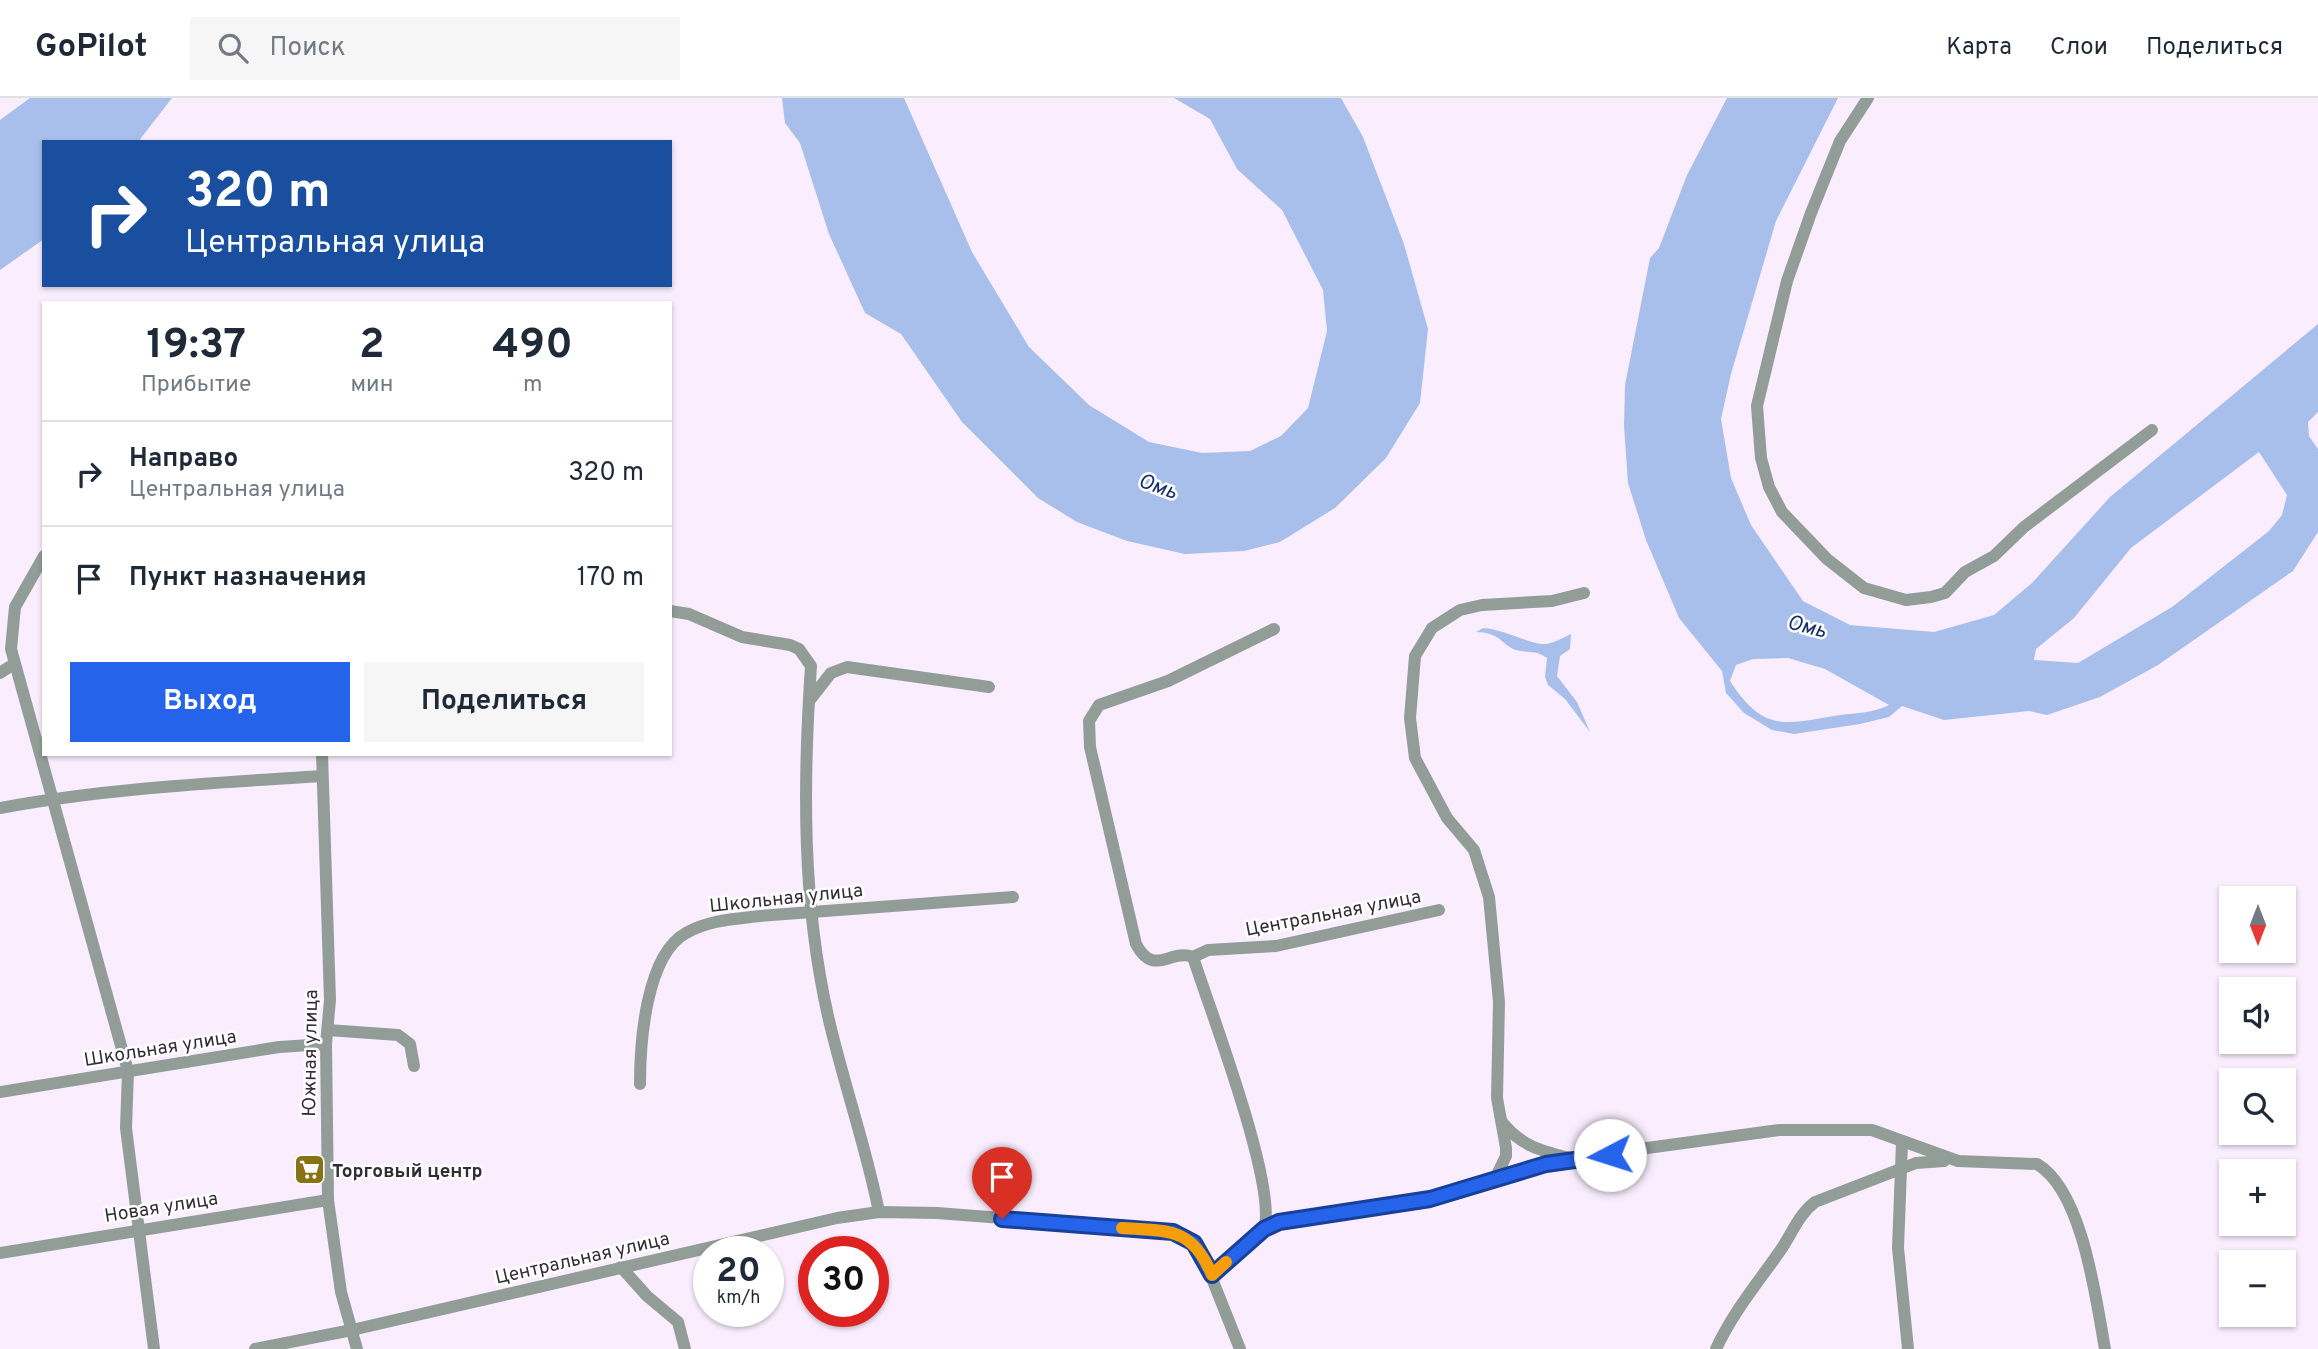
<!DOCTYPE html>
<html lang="ru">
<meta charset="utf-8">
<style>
:root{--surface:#fff;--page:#f6f6f7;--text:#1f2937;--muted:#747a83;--line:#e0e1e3;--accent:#2563eb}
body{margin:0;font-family:Overpass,sans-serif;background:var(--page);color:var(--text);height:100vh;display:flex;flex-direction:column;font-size:26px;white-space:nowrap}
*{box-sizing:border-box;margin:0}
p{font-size:23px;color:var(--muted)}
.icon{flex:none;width:38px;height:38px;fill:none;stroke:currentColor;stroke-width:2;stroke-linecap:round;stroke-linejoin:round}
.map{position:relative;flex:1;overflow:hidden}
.sheet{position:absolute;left:42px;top:203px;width:630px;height:455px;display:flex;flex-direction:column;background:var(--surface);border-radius:0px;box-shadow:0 2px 5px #0004}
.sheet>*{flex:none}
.top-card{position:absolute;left:42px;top:42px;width:630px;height:147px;border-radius:0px;box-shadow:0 2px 5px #0004;background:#1a4fa0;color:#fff;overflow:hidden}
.needle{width:46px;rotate:180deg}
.fabs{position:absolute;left:2219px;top:788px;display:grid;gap:14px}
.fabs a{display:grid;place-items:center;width:77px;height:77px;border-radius:0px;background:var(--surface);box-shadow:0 2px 5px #0004;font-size:35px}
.speed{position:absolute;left:693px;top:1138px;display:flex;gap:14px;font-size:35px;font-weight:700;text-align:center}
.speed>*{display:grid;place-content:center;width:91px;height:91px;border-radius:50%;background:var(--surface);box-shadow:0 2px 5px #0004;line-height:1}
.speed small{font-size:18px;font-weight:400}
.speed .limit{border:10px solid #d22;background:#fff;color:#111}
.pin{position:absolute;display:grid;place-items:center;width:60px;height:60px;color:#fff;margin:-72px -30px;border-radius:50% 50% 50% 0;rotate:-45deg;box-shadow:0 0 7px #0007}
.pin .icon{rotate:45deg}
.me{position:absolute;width:77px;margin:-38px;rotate:265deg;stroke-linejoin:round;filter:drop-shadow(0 0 5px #0008)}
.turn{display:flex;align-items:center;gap:24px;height:147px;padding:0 28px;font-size:32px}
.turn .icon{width:91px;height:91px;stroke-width:2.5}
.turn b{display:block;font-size:49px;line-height:60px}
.eta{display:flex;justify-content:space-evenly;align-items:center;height:119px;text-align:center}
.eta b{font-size:42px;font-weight:700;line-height:49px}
.cta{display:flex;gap:14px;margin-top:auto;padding:14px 28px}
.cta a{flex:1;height:80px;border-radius:0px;background:var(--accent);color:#fff;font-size:28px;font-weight:700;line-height:80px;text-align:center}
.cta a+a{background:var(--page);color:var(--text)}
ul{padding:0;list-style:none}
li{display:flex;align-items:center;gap:21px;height:105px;padding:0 28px;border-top:2px solid var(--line)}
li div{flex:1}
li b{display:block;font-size:26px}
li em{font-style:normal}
header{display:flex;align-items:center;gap:42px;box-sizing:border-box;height:98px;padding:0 35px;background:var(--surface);border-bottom:2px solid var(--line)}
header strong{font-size:33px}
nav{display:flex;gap:38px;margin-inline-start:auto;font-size:24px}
.search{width:490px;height:63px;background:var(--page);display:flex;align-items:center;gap:18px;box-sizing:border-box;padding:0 24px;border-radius:0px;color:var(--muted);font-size:26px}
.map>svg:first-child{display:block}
.water{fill:#a8bfeb;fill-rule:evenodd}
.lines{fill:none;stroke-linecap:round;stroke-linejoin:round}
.minor{stroke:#939d98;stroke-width:12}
.route-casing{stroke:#184099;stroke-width:18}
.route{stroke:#2563eb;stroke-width:12}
.slow{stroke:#f59e0b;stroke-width:12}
.labels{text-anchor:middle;stroke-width:5;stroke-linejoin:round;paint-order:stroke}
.street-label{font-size:19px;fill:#332e35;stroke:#fff}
.poi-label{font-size:19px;font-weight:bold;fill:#332e35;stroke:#fff;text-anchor:start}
.water-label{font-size:21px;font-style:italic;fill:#193166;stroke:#fff}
</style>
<header>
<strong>GoPilot</strong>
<div class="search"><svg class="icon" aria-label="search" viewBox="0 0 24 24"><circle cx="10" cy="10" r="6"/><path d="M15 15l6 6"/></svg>Поиск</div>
<nav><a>Карта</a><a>Слои</a><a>Поделиться</a></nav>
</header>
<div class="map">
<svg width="2318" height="1251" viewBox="0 0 2318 1251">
<rect width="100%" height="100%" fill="#faeefe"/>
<!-- water -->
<g class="water">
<polygon points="30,0 172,0 138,44 44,44 44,141 0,172 0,22"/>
<polygon points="782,0 904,0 972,154 1029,249 1089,307 1149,344 1202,355 1250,353 1281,338 1308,310 1327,233 1323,192 1282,112 1237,71 1210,21 1174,0 1341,0 1363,39 1404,146 1428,231 1420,305 1386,360 1335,410 1280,444 1244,453 1185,456 1127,443 1077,424 1038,400 962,324 901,236 865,215 829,136 800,45 785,25"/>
<path d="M 1727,0 L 1838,0 L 1776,123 L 1731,276 L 1721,321 L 1731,380 L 1751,427 L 1803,503 L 1850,527 L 1934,534 L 1994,517 L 2032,485 L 2110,399 L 2318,226 L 2318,314 L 2308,324 L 2309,338 L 2318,351 L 2318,434 L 2293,473 L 2158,567 L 2100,599 L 2047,617 L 2029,613 L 1944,622 L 1902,608 L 1889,619 L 1860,626 L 1794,636 L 1772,632 L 1744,615 L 1726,595 L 1722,573 L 1679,520 L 1646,442 L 1628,385 L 1624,328 L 1625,287 L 1650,160 L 1659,150 L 1687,77 ZM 2259,354 L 2287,397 L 2282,417 L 2269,433 L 2172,509 L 2078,565 L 2034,562 L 2036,551 L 2074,520 L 2131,450 ZM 1788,560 L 1825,571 L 1889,607 C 1872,615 1858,615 1840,617 C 1787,625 1765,637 1730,583 L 1736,567 L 1753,561 Z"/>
<path d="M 1483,530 C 1504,531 1531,547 1545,546 C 1555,545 1564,539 1571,536 L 1570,551 L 1560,558 L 1557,578 L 1577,604 L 1590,634 L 1565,601 L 1548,587 L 1545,579 L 1547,560 C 1537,552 1526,555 1516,552 C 1501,547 1502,535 1476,534 Z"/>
</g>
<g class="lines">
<!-- minor -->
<g class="minor">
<polyline points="1868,0 1840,43 1811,115 1787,183 1757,308 1761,360 1769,389 1782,414 1827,461 1864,490 1906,502 1931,499 1945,495 1965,474 1994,458 2024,429 2152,332"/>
<polyline points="44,458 15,509 11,551 128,973 126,1030 154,1251"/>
<path d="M 670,513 L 689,516 L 742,539 L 790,547 L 799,551 L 811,568 C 803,685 802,803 828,918 C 843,984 866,1048 879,1114"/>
<polyline points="0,575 14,566"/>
<polyline points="809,603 831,575 847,569 989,589"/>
<polyline points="322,656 330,902 326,946 328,1102 341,1194 357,1251"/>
<path d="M 0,710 C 106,690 215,685 322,678"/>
<path d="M 1193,859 C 1170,850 1154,880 1136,846 L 1090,649 L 1089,623 L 1099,607 L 1168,583 L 1274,531"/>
<path d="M 1193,859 C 1209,909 1278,1089 1264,1131"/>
<polyline points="1193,859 1208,852 1276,848 1439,812"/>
<polyline points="328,932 398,937 410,946 414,968"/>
<path d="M 640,986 C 640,944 646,857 686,835 C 708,822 734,821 760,818 L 1013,799"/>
<polyline points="0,994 279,949 326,946"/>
<path d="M 1502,1024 C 1521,1048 1541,1053 1570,1060"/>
<polyline points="1902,1044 1898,1150 1908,1251"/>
<polyline points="1494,1083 1506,1058 1506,1050 1497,1000 1499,904 1489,799 1474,752 1447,720 1415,660 1410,620 1415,558 1432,530 1460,512 1482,507 1552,503 1584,495"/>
<polyline points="0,1155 328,1102"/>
<polyline points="621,1169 647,1198 678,1224 685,1251"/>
<path d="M 1212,1177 L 1264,1131 L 1279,1124 L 1430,1101 L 1574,1060 L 1779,1032 L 1872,1032 L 1958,1063 L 2037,1066 C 2083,1093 2096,1202 2105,1251"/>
<polyline points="255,1251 352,1232 837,1120 879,1114 937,1115 1154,1132 1184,1138 1201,1153 1240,1251"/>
<path d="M 1716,1251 C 1733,1214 1757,1186 1780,1153 C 1792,1136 1798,1117 1815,1104 L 1916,1065 L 1944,1063"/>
</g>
</g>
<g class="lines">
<defs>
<polyline id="route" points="1002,1121 1173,1134 1194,1145 1212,1177 1264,1131 1279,1124 1430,1101 1546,1066 1610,1057"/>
</defs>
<!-- route casing -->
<use href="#route" class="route-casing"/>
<!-- route -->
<use href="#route" class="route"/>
<!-- slow -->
<path class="slow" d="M 1122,1130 C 1168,1133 1192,1129 1212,1177 L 1226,1164"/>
</g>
<!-- icons -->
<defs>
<symbol id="supermarket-square" viewBox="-11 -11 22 22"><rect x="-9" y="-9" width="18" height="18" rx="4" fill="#887213" stroke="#fff"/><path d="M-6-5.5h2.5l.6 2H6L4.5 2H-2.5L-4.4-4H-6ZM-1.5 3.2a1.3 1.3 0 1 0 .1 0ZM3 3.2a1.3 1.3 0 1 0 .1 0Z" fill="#fff"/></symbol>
</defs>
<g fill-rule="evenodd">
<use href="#supermarket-square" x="292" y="1054" width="35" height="35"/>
</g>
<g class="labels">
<!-- street labels -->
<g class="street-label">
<text transform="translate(786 799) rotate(-6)" y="7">Школьная улица</text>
<text transform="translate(1333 814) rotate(-11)" y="7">Центральная улица</text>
<text transform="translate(160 949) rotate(-9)" y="7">Школьная улица</text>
<text transform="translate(309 955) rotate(-89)" y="7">Южная улица</text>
<text transform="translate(161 1108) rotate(-9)" y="7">Новая улица</text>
<text transform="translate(582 1159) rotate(-13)" y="7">Центральная улица</text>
</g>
<!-- poi labels -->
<g class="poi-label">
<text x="332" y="1079">Торговый центр</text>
</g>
<!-- water labels -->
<g class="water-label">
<text transform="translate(1158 388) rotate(20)" y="7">Омь</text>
<text transform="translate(1807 528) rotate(15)" y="7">Омь</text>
</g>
</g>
</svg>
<div class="fabs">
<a><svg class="needle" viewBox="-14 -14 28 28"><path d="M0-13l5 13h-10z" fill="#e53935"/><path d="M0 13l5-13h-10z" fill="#747a83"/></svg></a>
<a><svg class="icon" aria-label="sound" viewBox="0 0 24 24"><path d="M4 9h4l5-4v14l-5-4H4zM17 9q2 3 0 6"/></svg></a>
<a><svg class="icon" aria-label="search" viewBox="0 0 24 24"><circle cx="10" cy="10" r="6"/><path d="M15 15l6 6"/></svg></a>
<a>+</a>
<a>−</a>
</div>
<div class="speed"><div>20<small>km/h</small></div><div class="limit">30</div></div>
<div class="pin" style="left:1002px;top:1121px;background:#d93025"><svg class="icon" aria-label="arrive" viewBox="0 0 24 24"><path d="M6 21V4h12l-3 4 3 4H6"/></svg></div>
<svg class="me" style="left:1610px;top:1057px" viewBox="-20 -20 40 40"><circle r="19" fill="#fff"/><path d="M0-13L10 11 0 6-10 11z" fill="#2563eb"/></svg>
<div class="top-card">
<div class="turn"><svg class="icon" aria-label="right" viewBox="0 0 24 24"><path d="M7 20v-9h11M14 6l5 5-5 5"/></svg><div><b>320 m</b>Центральная улица</div></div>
</div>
<section class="sheet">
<div class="eta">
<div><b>19:37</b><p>Прибытие</p></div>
<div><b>2</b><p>мин</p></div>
<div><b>490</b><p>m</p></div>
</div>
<ul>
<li><svg class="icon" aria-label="right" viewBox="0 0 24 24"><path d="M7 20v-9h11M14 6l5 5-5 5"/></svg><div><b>Направо</b><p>Центральная улица</p></div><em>320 m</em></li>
<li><svg class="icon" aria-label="arrive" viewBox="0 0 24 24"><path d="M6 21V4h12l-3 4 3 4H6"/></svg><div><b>Пункт назначения</b></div><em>170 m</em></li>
</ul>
<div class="cta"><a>Выход</a><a>Поделиться</a></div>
</section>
</div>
